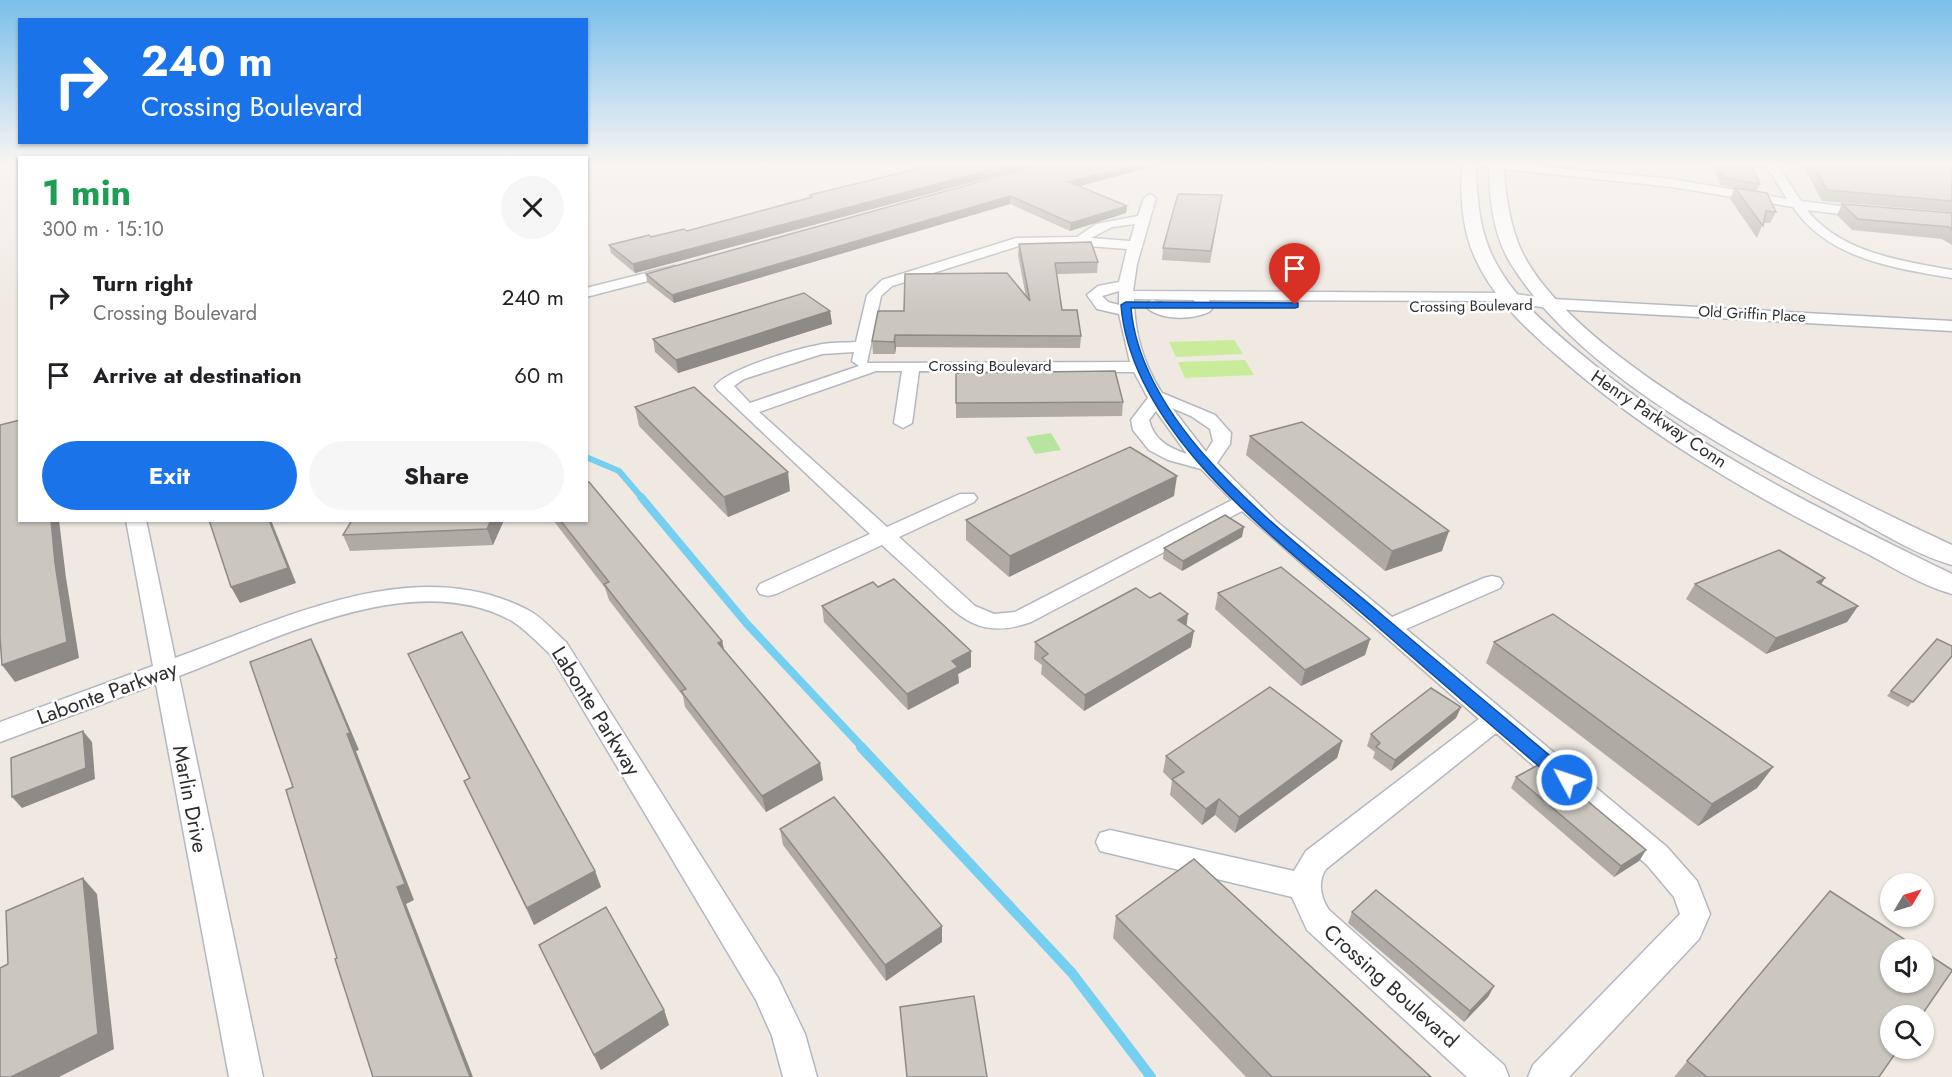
<!DOCTYPE html>
<meta charset="utf-8">
<style>
:root{--surface:#fff;--page:#f6f6f6;--text:#202124;--muted:#757577;--accent:#1a73e8}
body{margin:0;font-family:Jost,sans-serif;background:var(--page);color:var(--text);height:100vh;display:flex;flex-direction:column;font-size:22px;white-space:nowrap}
*{box-sizing:border-box;margin:0}
p{font-size:20px;color:var(--muted)}
.icon{flex:none;width:33px;height:33px;fill:none;stroke:currentColor;stroke-width:2;stroke-linecap:round;stroke-linejoin:round}
.map{position:relative;flex:1;overflow:hidden}
.drawer{position:absolute;left:18px;top:156px;width:570px;height:366px;display:flex;flex-direction:column;background:var(--surface);border-radius:0px;box-shadow:0 2px 4px #0004}
.drawer>*{flex:none}
.hud{position:absolute;left:18px;top:18px;width:570px;height:126px;border-radius:0px;box-shadow:0 2px 4px #0004;background:#1a73e8;color:#fff;overflow:hidden}
.needle{width:39px;rotate:52deg}
.controls{position:absolute;left:1880px;top:873px;display:grid;gap:12px}
.controls a{display:grid;place-items:center;width:54px;height:54px;border-radius:50%;background:var(--surface);box-shadow:0 2px 4px #0004;font-size:30px}
.pin{position:absolute;display:grid;place-items:center;width:51px;height:51px;color:#fff;margin:-62px -26px;border-radius:50% 50% 50% 0;rotate:-45deg;box-shadow:0 0 6px #0007}
.pin .icon{rotate:45deg}
.me{position:absolute;width:66px;margin:-33px;rotate:310deg;stroke-linejoin:round;filter:drop-shadow(0 0 4px #0008)}
.turn{display:flex;align-items:center;gap:21px;height:126px;padding:0 24px;font-size:27px}
.turn .icon{width:78px;height:78px;stroke-width:2.5}
.turn b{display:block;font-size:42px;line-height:51px}
.round{display:grid;place-items:center;flex:none;width:63px;height:63px;border-radius:32px;background:var(--page)}
.summary{display:flex;align-items:center;justify-content:space-between;height:102px;padding:0 24px}
h1{font-size:36px;font-weight:700;line-height:45px;color:#1e9e55}
.primary-button{display:flex;gap:12px;margin-top:auto;padding:12px 24px}
.primary-button a{flex:1;height:69px;border-radius:36px;background:var(--accent);color:#fff;font-size:24px;font-weight:700;line-height:69px;text-align:center}
.primary-button a+a{background:var(--page);color:var(--text)}
ul{padding:0;list-style:none}
li{display:flex;align-items:center;gap:18px;height:78px;padding:0 24px}
li div{flex:1}
li b{display:block;font-size:22px}
li em{font-style:normal}
.map>svg:first-child{display:block}
.green{fill:#b6e59e}
.pitch{fill:#c9ec9a}
.lines{fill:none;stroke-linecap:round;stroke-linejoin:round}
.stream-far2{stroke:#75cff0;stroke-width:6}
.stream-far1{stroke:#75cff0;stroke-width:8}
.stream{stroke:#75cff0;stroke-width:10}
.minor-casing{stroke:#b4b7c1;stroke-width:3}
.tertiary-casing{stroke:#b4b7c1;stroke-width:3}
.minor{fill:#fff;fill-rule:evenodd}
.tertiary{fill:#fff;fill-rule:evenodd}
.wall{fill:#afaba4}
.shaded-wall{fill:#8e8b86}
.building{fill:#cbc7bf;stroke:#8e8b86;stroke-width:1.5}
.route{fill:#1a73e8;stroke:#114b97;stroke-width:1.5}
.labels{text-anchor:middle;stroke-width:5;stroke-linejoin:round;paint-order:stroke}
.far-street-label{font-size:15px;fill:#2e2e2e;stroke:#fff}
.street-label{font-size:18px;fill:#2e2e2e;stroke:#fff}
.near-street-label{font-size:21px;fill:#2e2e2e;stroke:#fff}
</style>
<div class="map">
<svg width="1952" height="1077" viewBox="0 0 1952 1077">
<rect width="100%" height="100%" fill="#efe9e1"/>
<!-- green -->
<polygon class="green" points="1051,433 1061,450 1035,454 1026,437"/>
<!-- pitch -->
<g class="pitch">
<polygon points="1234,340 1243,354 1176,357 1169,342"/>
<polygon points="1245,360 1254,375 1185,378 1178,362"/>
</g>
<g class="lines">
<!-- stream-far2 -->
<polyline class="stream-far2" points="586,457 619,471 642,498"/>
<!-- stream-far1 -->
<polyline class="stream-far1" points="641,497 747,624 863,748"/>
<!-- stream -->
<polyline class="stream" points="861,747 1072,973 1151,1077"/>
<defs>
<g id="minor">
<path d="M 1479,164 L 1516,164 L 1672,179 L 1787,199 L 1765,164 L 1777,164 L 1801,201 L 1865,209 L 1871,213 L 1865,217 L 1807,210 C 1841,253 1902,261 1952,270 L 1952,278 C 1894,268 1828,259 1793,207 L 1672,187 L 1485,167 Z"/>
<path d="M 1150,194 L 1156,198 L 1137,264 L 1133,291 L 1508,293 L 1552,299 L 1952,321 L 1952,331 L 1552,309 L 1508,301 L 1209,300 L 1212,309 L 1209,312 C 1192,320 1158,321 1144,305 L 1152,300 C 1167,304 1180,312 1196,307 L 1194,300 L 1134,299 C 1134,332 1144,365 1162,393 L 1215,415 L 1231,433 L 1230,444 L 1217,463 L 1277,522 L 1392,617 L 1484,578 L 1492,576 L 1500,578 L 1503,583 L 1500,588 L 1406,629 L 1667,847 L 1697,881 L 1710,914 L 1699,939 L 1569,1077 L 1528,1077 L 1533,1065 L 1680,914 L 1674,897 L 1647,865 L 1496,733 L 1326,869 C 1317,882 1321,898 1329,910 L 1504,1065 L 1509,1077 L 1467,1077 L 1307,930 L 1292,897 L 1100,851 L 1096,842 L 1100,833 L 1110,830 L 1294,871 L 1306,851 L 1479,719 L 1242,511 L 1031,622 C 983,639 963,621 930,589 C 914,574 898,560 882,545 L 776,594 L 768,596 L 760,594 L 757,589 L 760,584 L 870,534 L 718,390 L 715,386 C 728,369 796,349 818,345 C 830,342 844,343 856,342 L 867,295 L 882,280 L 1016,238 L 1077,237 L 1096,224 L 1138,216 L 1144,198 ZM 1135,224 L 1130,241 L 1091,238 L 1112,227 ZM 1022,245 L 1075,245 L 1127,249 L 1119,282 L 1098,286 L 1087,295 L 1097,309 L 1119,314 L 1130,362 L 867,363 L 881,296 L 892,286 ZM 1119,291 L 1119,305 L 1108,302 L 1102,296 ZM 854,352 L 852,361 L 859,366 L 750,403 L 734,386 L 744,379 L 822,354 ZM 876,371 L 902,371 L 894,423 L 903,428 L 912,423 L 919,371 L 1134,372 L 1148,398 L 1131,420 L 1133,430 L 1149,450 L 1168,460 L 1201,469 L 1232,500 L 1015,612 L 994,614 L 975,606 L 899,537 L 974,502 L 977,498 L 974,494 L 960,494 L 887,527 L 759,412 ZM 1172,408 L 1191,416 L 1210,429 L 1213,441 L 1206,452 ZM 1156,411 L 1187,454 C 1169,448 1154,440 1149,420 Z"/>
<polygon points="674,266 679,267 679,273 586,297 586,288"/>
<path d="M 126,520 L 146,520 L 175,658 C 283,619 415,551 528,610 C 542,617 554,632 566,642 L 778,978 L 805,1034 L 817,1077 L 783,1077 L 772,1036 L 756,1000 L 550,654 C 538,643 525,629 512,621 C 413,566 274,640 179,676 L 263,1077 L 229,1077 L 156,684 L 0,742 L 0,722 L 153,666 Z"/>
</g>
<g id="tertiary">
<path d="M 1462,164 L 1476,164 C 1477,200 1479,233 1497,265 C 1517,301 1550,328 1581,354 C 1692,447 1822,511 1952,574 L 1952,594 C 1919,585 1888,564 1858,549 C 1755,497 1654,439 1566,363 C 1533,335 1499,305 1479,266 C 1462,234 1460,199 1462,164 Z"/>
<path d="M 1489,164 L 1503,164 C 1506,194 1509,225 1522,252 C 1578,365 1837,492 1952,545 L 1952,565 C 1913,554 1874,528 1838,509 C 1728,450 1578,372 1511,264 C 1493,235 1489,197 1489,164 Z"/>
</g>
</defs>
<!-- minor casing -->
<use href="#minor" class="minor-casing"/>
<!-- tertiary casing -->
<use href="#tertiary" class="tertiary-casing"/>
<!-- minor -->
<use href="#minor" class="minor"/>
<!-- tertiary -->
<use href="#tertiary" class="tertiary"/>
</g>
<!-- wall -->
<g class="wall">
<polygon points="937,164 1039,164 635,273 611,253 609,245 687,231 810,197 810,195"/>
<polygon points="1043,164 1161,164 1080,186 1127,206 1126,213 1070,231 1010,204 674,303 647,282 646,274"/>
<polygon points="1712,164 1750,164 1760,184 1756,191 1776,212 1770,223 1763,223 1757,238 1730,199 1735,188 1720,185"/>
<polygon points="1802,164 1952,164 1952,212 1822,201"/>
<polygon points="1842,204 1952,213 1952,245 1942,239 1852,230 1837,215"/>
<polygon points="1220,206 1210,263 1162,260 1163,248"/>
<polygon points="1019,244 1098,262 1097,273 1057,274 1062,310 1081,336 1080,348 896,347 895,354 873,354 872,341 904,311 1026,297 1018,255"/>
<polygon points="830,311 832,324 678,373 655,352 653,339"/>
<polygon points="956,373 1123,402 1122,416 956,418"/>
<polygon points="635,407 790,491 728,517 639,426"/>
<polygon points="1250,436 1442,551 1385,571 1246,455"/>
<polygon points="1174,496 1009,577 966,540 966,520"/>
<polygon points="504,520 493,545 350,551 343,535"/>
<polygon points="553,520 586,520 722,641 724,650 820,763 823,780 766,812 685,707 683,696 609,600 605,588"/>
<polygon points="1242,537 1182,571 1163,559 1164,548"/>
<polygon points="1825,578 1821,584 1858,606 1847,622 1766,654 1686,599 1695,584"/>
<polygon points="878,587 971,651 971,667 958,674 959,683 908,710 824,622 822,606"/>
<polygon points="1218,593 1370,639 1365,655 1301,686 1215,609"/>
<polygon points="1186,625 1191,647 1084,711 1041,674 1042,665 1034,659 1035,642"/>
<polygon points="1494,642 1773,767 1757,788 1698,826 1486,663"/>
<polygon points="408,654 595,871 601,887 534,925 464,781 469,778"/>
<polygon points="1952,657 1908,707 1887,696 1891,691"/>
<polygon points="1461,707 1456,718 1391,771 1373,758 1375,752 1367,746 1371,734"/>
<polygon points="1342,741 1337,758 1235,833 1215,815 1202,825 1170,795 1172,781 1163,772 1166,756"/>
<polygon points="1516,777 1646,850 1639,861 1614,877 1511,788"/>
<polygon points="780,829 942,926 942,942 886,981 783,845"/>
<polygon points="1830,891 1879,1077 1674,1077"/>
<polygon points="1352,912 1494,986 1488,997 1464,1022 1348,923"/>
<polygon points="1116,916 1431,1077 1246,1077 1113,938"/>
<polygon points="539,945 664,1010 669,1025 601,1070"/>
</g>
<!-- shaded-wall -->
<g class="shaded-wall">
<polygon points="1013,164 1039,164 635,273 633,264"/>
<polygon points="1136,164 1161,164 1069,189 1069,182"/>
<polygon points="1010,196 1010,204 674,303 672,295"/>
<polygon points="1127,206 1126,213 1070,231 1071,223"/>
<polygon points="830,311 832,324 678,373 676,360"/>
<polygon points="895,335 896,347 895,354 894,342"/>
<polygon points="788,472 790,491 728,517 724,497"/>
<polygon points="1177,476 1174,496 1009,577 1010,556"/>
<polygon points="51,520 59,520 66,578 79,658 15,682 2,665 55,563"/>
<polygon points="269,520 271,520 296,583 240,603 231,587"/>
<polygon points="491,520 504,520 493,545 487,529"/>
<polygon points="1244,527 1242,537 1182,571 1183,561"/>
<polygon points="1449,531 1442,551 1385,571 1392,551"/>
<polygon points="1825,578 1815,594 1817,582"/>
<polygon points="1858,606 1847,622 1766,654 1776,638"/>
<polygon points="1188,614 1186,630 1178,620"/>
<polygon points="1194,631 1191,647 1084,711 1085,695"/>
<polygon points="311,639 319,655 359,750 356,751 414,900 406,904 473,1077 470,1077 397,887"/>
<polygon points="1370,639 1365,655 1301,686 1305,670"/>
<polygon points="722,641 726,658 718,643"/>
<polygon points="971,651 971,667 958,674 959,683 908,710 907,694 952,661"/>
<polygon points="1461,707 1456,718 1391,771 1395,760"/>
<polygon points="83,731 92,742 95,779 22,808 12,797"/>
<polygon points="1342,741 1337,758 1235,833 1239,817"/>
<polygon points="820,763 823,780 766,812 762,796"/>
<polygon points="1773,767 1757,788 1698,826 1712,804"/>
<polygon points="1219,799 1215,815 1202,825 1206,809"/>
<polygon points="1646,850 1639,861 1614,877 1621,866"/>
<polygon points="595,871 601,887 534,925 527,908"/>
<polygon points="83,878 97,894 114,1049 59,1077 11,1077"/>
<polygon points="942,926 942,942 886,981 885,965"/>
<polygon points="1494,986 1488,997 1464,1022 1470,1011"/>
<polygon points="664,1010 669,1025 601,1070 594,1055"/>
</g>
<!-- building -->
<g class="building">
<polygon points="937,164 1013,164 633,264 609,245 649,235 651,237 684,229 687,231 812,197 810,195"/>
<polygon points="1043,164 1136,164 1069,182 1127,206 1071,223 1010,196 672,295 646,274"/>
<polygon points="1718,164 1750,164 1760,184 1724,178"/>
<polygon points="1812,164 1948,164 1952,165 1952,201 1827,190"/>
<polygon points="1735,188 1767,193 1776,212 1766,211 1763,226"/>
<polygon points="1178,194 1222,195 1211,251 1163,248"/>
<polygon points="1842,204 1952,213 1952,230 1949,227 1858,219"/>
<polygon points="1091,242 1098,262 1055,263 1062,310 1077,310 1081,336 895,335 894,342 872,341 878,311 904,311 905,274 1007,273 1030,301 1019,244"/>
<polygon points="804,293 830,311 676,360 653,339"/>
<polygon points="1115,371 1123,402 956,403 956,373"/>
<polygon points="694,387 788,472 724,497 635,407"/>
<polygon points="20,420 20,520 51,520 55,563 67,642 2,665 0,637 0,425"/>
<polygon points="1302,422 1449,531 1392,551 1250,436"/>
<polygon points="1130,447 1177,476 1010,556 966,520"/>
<polygon points="589,482 722,641 718,643 820,763 762,796 681,691 686,689 604,584 609,582 560,520 586,520 586,483"/>
<polygon points="1225,515 1244,527 1183,561 1164,548"/>
<polygon points="209,520 269,520 288,568 231,587"/>
<polygon points="352,520 491,520 487,529 343,535"/>
<polygon points="1779,550 1825,578 1817,582 1858,606 1776,638 1695,584"/>
<polygon points="1281,567 1370,639 1305,670 1218,593"/>
<polygon points="894,579 971,651 952,661 958,667 907,694 822,606 873,582 878,587"/>
<polygon points="1136,588 1150,598 1160,593 1188,614 1178,620 1194,631 1085,695 1042,658 1048,654 1035,642"/>
<polygon points="1553,614 1773,767 1712,804 1494,642"/>
<polygon points="462,632 595,871 527,908 464,781 470,778 408,654"/>
<polygon points="311,639 350,733 347,734 405,884 397,887 470,1077 373,1077 335,959 337,958 286,790 293,787 250,662"/>
<polygon points="1937,639 1952,646 1952,656 1913,702 1891,691"/>
<polygon points="1270,687 1342,741 1239,817 1219,799 1206,809 1172,779 1184,772 1166,756"/>
<polygon points="1431,688 1461,707 1395,760 1376,747 1380,743 1371,734"/>
<polygon points="83,731 86,768 12,797 11,758"/>
<polygon points="1542,763 1646,850 1621,866 1516,777"/>
<polygon points="834,797 942,926 885,965 780,829"/>
<polygon points="1194,859 1431,1077 1272,1077 1116,916"/>
<polygon points="83,878 98,1034 11,1077 0,1077 0,968 8,964 6,911"/>
<polygon points="1376,890 1494,986 1470,1011 1352,912"/>
<polygon points="1830,891 1921,950 1890,950 1890,982 1923,982 1923,951 1952,970 1952,971 1921,1016 1890,1016 1890,1048 1899,1048 1879,1077 1707,1077 1687,1061"/>
<polygon points="606,907 664,1010 594,1055 539,945"/>
<polygon points="974,996 987,1077 907,1077 900,1007"/>
</g>
<!-- sky -->
<linearGradient id="sky" x2="0" y2="1"><stop stop-color="#7abfeb"/><stop offset="0.52" stop-color="#f8f5f2"/><stop offset="1" stop-color="#f8f5f2" stop-opacity="0"/></linearGradient>
<rect width="1952" height="314" fill="url(#sky)"/>
<!-- route -->
<path class="route" d="M 1126,302 L 1298,303 L 1298,307 L 1295,308 L 1131,308 C 1142,433 1292,538 1381,614 C 1445,668 1509,721 1573,775 L 1576,780 L 1573,785 L 1561,785 C 1497,731 1434,676 1371,621 C 1280,542 1131,434 1121,305 Z"/>
<g class="labels">
<!-- far-street labels -->
<g class="far-street-label">
<text transform="translate(1471 306) rotate(-1)" y="5">Crossing Boulevard</text>
<text transform="translate(1752 314) rotate(3)" y="5">Old Griffin Place</text>
<text x="990" y="371">Crossing Boulevard</text>
</g>
<!-- street labels -->
<g class="street-label">
<text transform="translate(1659 419) rotate(34)" y="6">Henry Parkway Conn</text>
</g>
<!-- near-street labels -->
<g class="near-street-label">
<text transform="translate(107 693) rotate(-20)" y="7">Labonte Parkway</text>
<text transform="translate(596 711) rotate(58)" y="7">Labonte Parkway</text>
<text transform="translate(190 799) rotate(79)" y="7">Marlin Drive</text>
<text transform="translate(1391 986) rotate(42)" y="7">Crossing Boulevard</text>
</g>
</g>
</svg>
<div class="controls">
<a><svg class="needle" viewBox="-14 -14 28 28"><path d="M0-13l5 13h-10z" fill="#e53935"/><path d="M0 13l5-13h-10z" fill="#757577"/></svg></a>
<a><svg class="icon" aria-label="sound" viewBox="0 0 24 24"><path d="M4 9h4l5-4v14l-5-4H4zM17 9q2 3 0 6"/></svg></a>
<a><svg class="icon" aria-label="search" viewBox="0 0 24 24"><circle cx="10" cy="10" r="6"/><path d="M15 15l6 6"/></svg></a>
</div>
<div class="pin" style="left:1295px;top:305px;background:#d93025"><svg class="icon" aria-label="arrive" viewBox="0 0 24 24"><path d="M6 21V4h12l-3 4 3 4H6"/></svg></div>
<svg class="me" style="left:1567px;top:780px" viewBox="-20 -20 40 40"><circle r="17" fill="#1a73e8" stroke="#fff" stroke-width="3"/><path d="M0-11L8 9 0 5-8 9z" fill="#fff"/></svg>
<div class="hud">
<div class="turn"><svg class="icon" aria-label="right" viewBox="0 0 24 24"><path d="M7 20v-9h11M14 6l5 5-5 5"/></svg><div><b>240 m</b>Crossing Boulevard</div></div>
</div>
<section class="drawer">
<div class="summary"><div><h1>1 min</h1><p>300 m · 15:10</p></div><a class="round"><svg class="icon" aria-label="close" viewBox="0 0 24 24"><path d="M6 6l12 12M18 6L6 18"/></svg></a></div>
<ul>
<li><svg class="icon" aria-label="right" viewBox="0 0 24 24"><path d="M7 20v-9h11M14 6l5 5-5 5"/></svg><div><b>Turn right</b><p>Crossing Boulevard</p></div><em>240 m</em></li>
<li><svg class="icon" aria-label="arrive" viewBox="0 0 24 24"><path d="M6 21V4h12l-3 4 3 4H6"/></svg><div><b>Arrive at destination</b></div><em>60 m</em></li>
</ul>
<div class="primary-button"><a>Exit</a><a>Share</a></div>
</section>
</div>
